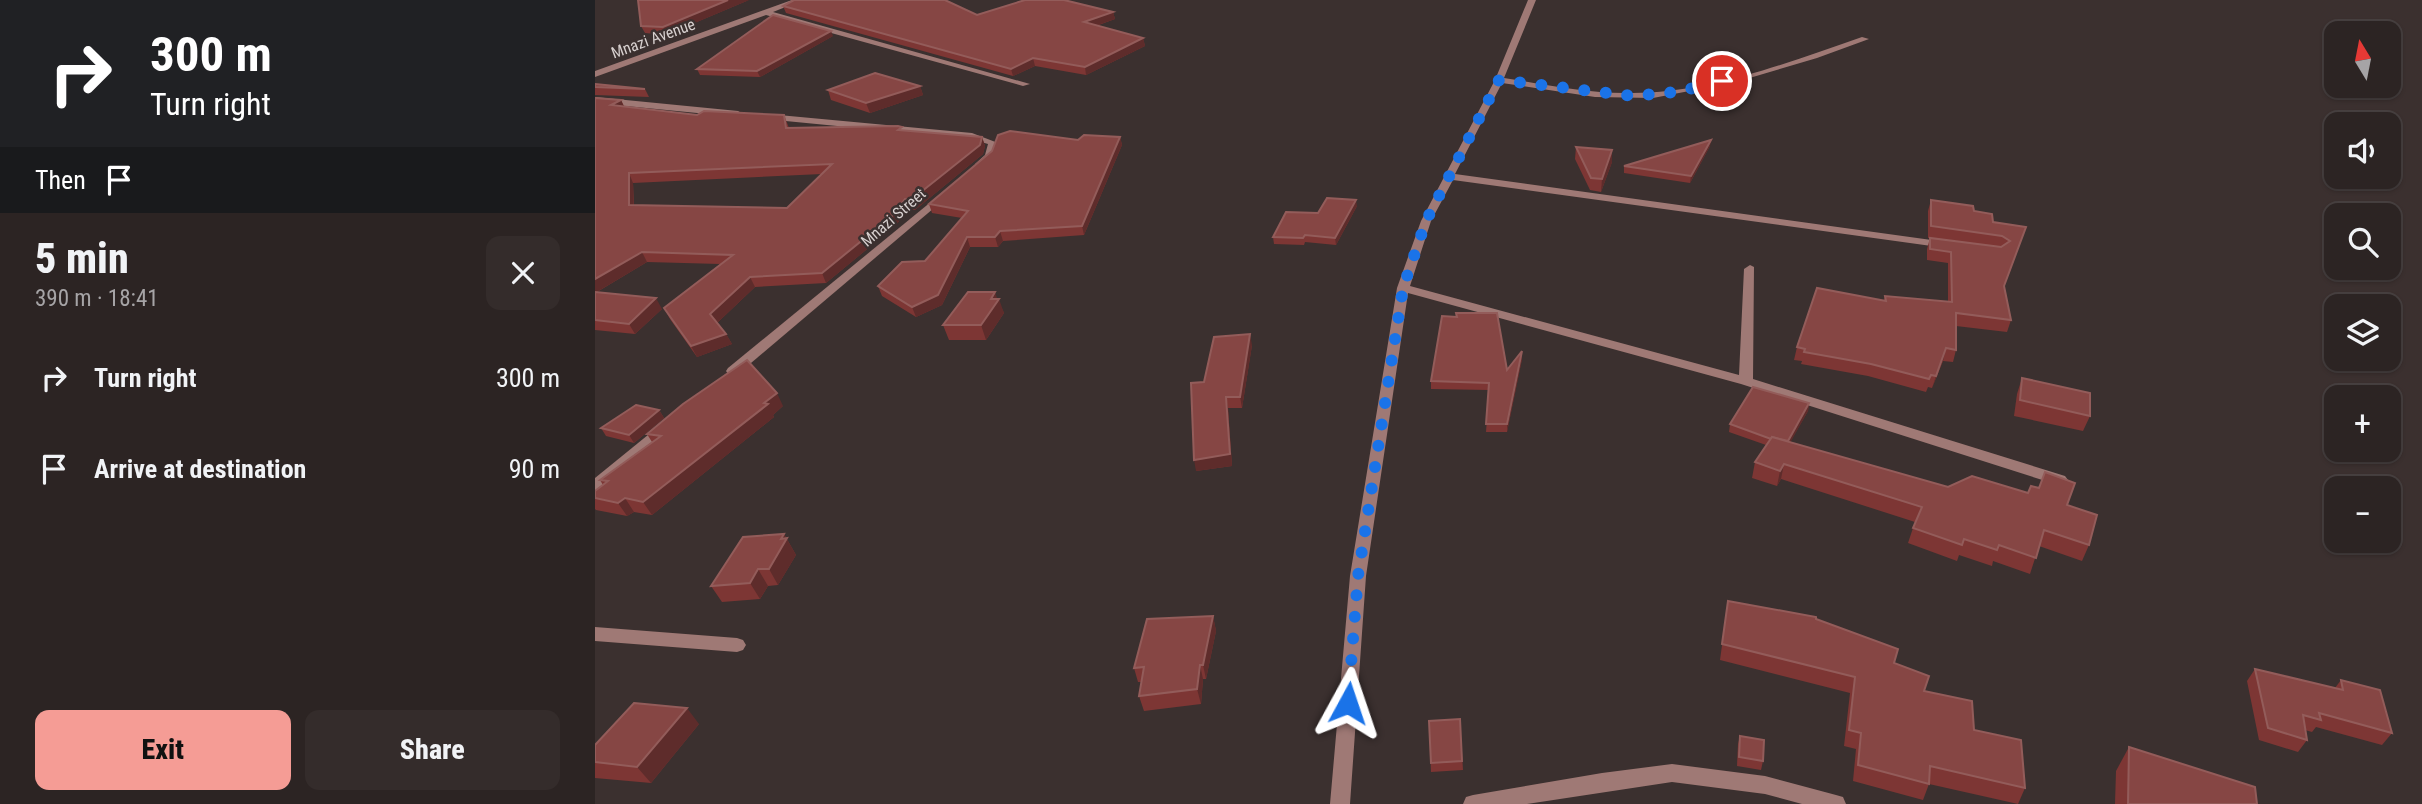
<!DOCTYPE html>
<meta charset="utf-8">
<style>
:root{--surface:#2c2423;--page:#342c2b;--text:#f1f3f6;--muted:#a6a4a6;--line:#484141;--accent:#f59c95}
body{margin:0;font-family:"Roboto Condensed",sans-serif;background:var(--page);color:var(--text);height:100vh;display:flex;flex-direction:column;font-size:26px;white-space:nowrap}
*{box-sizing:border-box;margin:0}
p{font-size:23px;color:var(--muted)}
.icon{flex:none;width:38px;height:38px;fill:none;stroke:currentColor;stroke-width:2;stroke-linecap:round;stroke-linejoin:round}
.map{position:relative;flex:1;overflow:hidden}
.sheet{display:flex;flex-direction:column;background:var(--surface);width:595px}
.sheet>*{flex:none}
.guide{background:#202124;color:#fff;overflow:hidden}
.needle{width:46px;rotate:350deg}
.fabs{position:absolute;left:1729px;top:21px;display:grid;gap:14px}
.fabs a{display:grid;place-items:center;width:77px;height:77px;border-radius:14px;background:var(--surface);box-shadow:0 2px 5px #0004,0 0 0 2px var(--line);font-size:35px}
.pin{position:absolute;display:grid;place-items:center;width:60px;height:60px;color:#fff;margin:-30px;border:4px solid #fff;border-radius:50%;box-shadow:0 2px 7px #0007}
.me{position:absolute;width:77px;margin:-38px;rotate:5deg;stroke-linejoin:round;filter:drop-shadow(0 0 5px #0008)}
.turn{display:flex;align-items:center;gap:24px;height:147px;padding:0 35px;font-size:32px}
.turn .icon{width:91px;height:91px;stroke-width:2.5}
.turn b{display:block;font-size:49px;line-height:60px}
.then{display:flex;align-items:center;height:66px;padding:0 35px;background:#0003;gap:14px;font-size:26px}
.round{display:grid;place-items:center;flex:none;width:74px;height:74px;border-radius:14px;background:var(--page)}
.overview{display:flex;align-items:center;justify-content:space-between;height:119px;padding:0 35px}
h1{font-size:42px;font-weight:800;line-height:52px}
.action{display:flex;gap:14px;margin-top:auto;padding:14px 35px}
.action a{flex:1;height:80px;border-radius:14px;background:var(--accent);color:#111;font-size:28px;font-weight:800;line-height:80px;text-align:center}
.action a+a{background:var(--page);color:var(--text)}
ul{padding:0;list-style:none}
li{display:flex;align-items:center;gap:21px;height:91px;padding:0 35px}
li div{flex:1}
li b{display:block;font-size:26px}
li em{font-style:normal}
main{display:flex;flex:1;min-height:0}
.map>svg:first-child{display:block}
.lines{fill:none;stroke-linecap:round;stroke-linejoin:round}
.minor{fill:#9f7975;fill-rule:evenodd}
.wall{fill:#7d3634;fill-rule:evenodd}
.shaded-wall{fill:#5e2c2b}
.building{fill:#864644;stroke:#935c5a;stroke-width:2;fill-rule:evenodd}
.route{stroke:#1a73e8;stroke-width:12;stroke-dasharray:0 21.6}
.labels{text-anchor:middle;stroke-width:5;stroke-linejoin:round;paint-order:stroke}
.far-street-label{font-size:16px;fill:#d7d0cf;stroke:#3b302f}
</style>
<main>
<section class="sheet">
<div class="guide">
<div class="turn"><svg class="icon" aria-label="right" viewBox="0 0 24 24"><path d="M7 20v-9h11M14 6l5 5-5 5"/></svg><div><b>300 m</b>Turn right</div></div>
<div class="then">Then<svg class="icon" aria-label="arrive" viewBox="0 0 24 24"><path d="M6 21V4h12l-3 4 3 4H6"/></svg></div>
</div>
<div class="overview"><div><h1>5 min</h1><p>390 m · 18:41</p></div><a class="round"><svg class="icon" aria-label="close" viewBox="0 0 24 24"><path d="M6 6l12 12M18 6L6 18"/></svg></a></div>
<ul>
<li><svg class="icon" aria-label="right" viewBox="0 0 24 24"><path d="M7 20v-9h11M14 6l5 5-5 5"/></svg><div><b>Turn right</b></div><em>300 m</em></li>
<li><svg class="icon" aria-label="arrive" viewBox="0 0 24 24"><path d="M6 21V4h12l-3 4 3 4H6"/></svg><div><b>Arrive at destination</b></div><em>90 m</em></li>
</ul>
<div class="action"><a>Exit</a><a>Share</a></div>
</section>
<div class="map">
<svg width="1827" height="804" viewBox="0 0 1827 804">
<rect width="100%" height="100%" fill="#3b302f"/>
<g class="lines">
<!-- minor -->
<g class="minor">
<polygon points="197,0 208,0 178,12 435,84 428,86 171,15 0,77 0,71"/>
<path d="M 933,0 L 941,0 L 909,78 C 952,85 994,94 1037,93 C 1116,93 1194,62 1267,37 L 1274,39 L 1222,58 L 1141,82 L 1058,98 L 1000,97 L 907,83 L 860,174 L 1351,242 L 1357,245 L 1351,248 L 858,180 L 836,221 L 815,286 L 1144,375 L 1149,269 L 1155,265 L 1159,267 L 1158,379 L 1470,476 L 1473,480 L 1470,484 L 1460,484 L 1146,384 L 813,293 L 771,576 L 755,804 L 735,804 L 755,576 L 802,288 L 826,221 L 900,80 Z"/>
<polygon points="0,97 143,111 148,114 143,117 0,103"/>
<polygon points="173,114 377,133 403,143 398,158 385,167 380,164 390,155 393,144 376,139 170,119 170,115"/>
<polygon points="348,192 353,195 352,197 143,374 133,374 131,371 133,368"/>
<polygon points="69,425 74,426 76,429 74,432 5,490 0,491 0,478 64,426"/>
<polygon points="0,627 142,638 148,640 151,645 148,650 142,652 0,641"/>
<polygon points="1077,764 1170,776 1241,795 1248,797 1251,804 1207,804 1170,794 1077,782 932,804 868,804 871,797 878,795 1007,773"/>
</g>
</g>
<!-- wall -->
<g class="wall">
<polygon points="154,0 71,35 50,33 46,26"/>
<polygon points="188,6 382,15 518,12 520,19 501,26 548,38 550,46 491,75 440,66 418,76 191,13"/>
<polygon points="238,36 165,77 105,75 102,69"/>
<polygon points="0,84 50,89 54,97 0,95"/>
<polygon points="325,86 328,95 275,113 236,100 233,90"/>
<path d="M 0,98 L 26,100 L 29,106 L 102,115 L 189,115 L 194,128 L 308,131 L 387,137 L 390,146 L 388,154 L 320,210 L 314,209 L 300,226 L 231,283 L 160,287 L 122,323 L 131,334 L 137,344 L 102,357 L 75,319 L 69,308 L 125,264 L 52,262 L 2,292 L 67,309 L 40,334 L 0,330 ZM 227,174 L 192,208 L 39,205 L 38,183 Z"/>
<polygon points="525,137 527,145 489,235 408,241 403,247 375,247 347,305 321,317 287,296 283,286 330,261 367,218 337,213 334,204 483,140"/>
<polygon points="1115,146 1095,183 1029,173 1029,166"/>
<polygon points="981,147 1017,162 1006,192 995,190 980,159"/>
<polygon points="1336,200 1379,211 1398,222 1431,227 1409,287 1416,320 1412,332 1361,326 1361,350 1358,362 1348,361 1337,388 1333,387 1331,392 1273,376 1206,364 1207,361 1199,360 1202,347 1289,300 1290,296 1353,302 1353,263 1332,260 1332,249 1335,238 1333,238 1333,211"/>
<polygon points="762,206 741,245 710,242 709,245 679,244 678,237 723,213"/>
<polygon points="402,299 409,313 391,340 354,340 348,325"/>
<polygon points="657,345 647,408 633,408 637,466 601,471 609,382"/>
<polygon points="927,351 927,359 912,432 891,432 894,390 836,389 836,381 912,370"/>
<polygon points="1427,378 1495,416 1488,431 1419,416 1422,394"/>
<polygon points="1214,403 1213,411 1195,442 1353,487 1472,505 1494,545 1487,561 1444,546 1435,574 1398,561 1397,566 1364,555 1362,561 1313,543 1320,522 1186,479 1182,486 1157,478 1160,462 1171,445 1134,432 1135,424"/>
<polygon points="188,406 178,415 179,417 57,515 39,512 32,516 1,510 0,509 0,491 8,485 5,480 57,442 52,434"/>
<polygon points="64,410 69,418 39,443 11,436 6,428"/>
<polygon points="189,534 201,555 183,585 173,586 165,599 127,602 116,586"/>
<polygon points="1133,601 1221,619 1299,663 1329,691 1379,730 1430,788 1423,804 1334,784 1328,800 1258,781 1261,749 1249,746 1255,693 1125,660"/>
<polygon points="618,616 621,631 611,679 608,679 606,704 549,711 544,696 546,682 543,682 539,668"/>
<polygon points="1660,669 1740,688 1746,680 1797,733 1787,745 1721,727 1717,732 1710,730 1712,740 1703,752 1664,740 1652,681"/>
<polygon points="865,719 868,770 836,772 834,721"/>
<polygon points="104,724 56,783 0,778 0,745"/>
<polygon points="1145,736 1168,761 1166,770 1142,766 1143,744"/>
<polygon points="1534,747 1662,804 1520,804 1521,771"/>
</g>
<!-- shaded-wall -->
<g class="shaded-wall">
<polygon points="133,0 154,0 71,35 68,27"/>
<polygon points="518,12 520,19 491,29 489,22"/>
<polygon points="236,31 238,36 165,77 162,71"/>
<polygon points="548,38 550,46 491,75 490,67"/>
<polygon points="438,58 440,66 418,76 416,69"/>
<polygon points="325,86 328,95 275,113 271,103"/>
<polygon points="26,100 30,109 16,105"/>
<polygon points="387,137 390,146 388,154 320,210 316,200"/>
<polygon points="525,137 527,145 489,235 487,226"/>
<polygon points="1116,140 1115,146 1095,183 1096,176"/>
<polygon points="1017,150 1017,162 1006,192 1007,179"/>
<polygon points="34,173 38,183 39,215 34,205"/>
<polygon points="310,199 314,209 300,226 231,283 227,273"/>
<polygon points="761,200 762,206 741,245 740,238"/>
<polygon points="405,231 408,241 403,247 400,237"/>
<polygon points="372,237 375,247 347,305 321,317 317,307"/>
<polygon points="47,252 52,262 0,293 0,279"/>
<polygon points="155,277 160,287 121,324 115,314"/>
<polygon points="400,292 403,301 404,299 409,313 391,340 386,325 396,299"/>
<polygon points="61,298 67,309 40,334 34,324"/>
<polygon points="131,334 137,344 102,357 96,346"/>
<polygon points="655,334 657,345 647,408 645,397"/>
<polygon points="1351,348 1348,361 1337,388 1341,376"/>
<polygon points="927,351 927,359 912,432 912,424"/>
<polygon points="182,393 188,406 178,415 179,417 57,515 48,502"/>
<polygon points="631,397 633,408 637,466 601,471 599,460"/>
<polygon points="1214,403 1213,411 1190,452 1191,444"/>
<polygon points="64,410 69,418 39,443 34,435"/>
<polygon points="1189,464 1186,479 1182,486 1185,471"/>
<polygon points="30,498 39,512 32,516 23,503"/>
<polygon points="189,534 201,555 183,585 174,569"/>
<polygon points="163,569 173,586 165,599 155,583"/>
<polygon points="618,616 621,631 611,679 608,665"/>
<polygon points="605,665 608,679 606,704 602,689"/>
<polygon points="92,708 104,724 56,783 42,767"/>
</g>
<!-- building -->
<g class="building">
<polygon points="43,0 133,0 68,27 46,26"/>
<polygon points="199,0 350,0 382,15 430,0 469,0 518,12 489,22 548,38 490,67 438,58 416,69 188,6"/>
<polygon points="178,15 236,31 162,71 102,69"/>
<polygon points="280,73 325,86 271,103 233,90"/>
<polygon points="0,84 50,89 0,87"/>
<path d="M 0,98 L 26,100 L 16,105 L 102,115 L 109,111 L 189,115 L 191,128 L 303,126 L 307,127 L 303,130 L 387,137 L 385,145 L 316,200 L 310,199 L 297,216 L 227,273 L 155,277 L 115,314 L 131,334 L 96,346 L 69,308 L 138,255 L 47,252 L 0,279 ZM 237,164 L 192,208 L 34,205 L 34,173 Z"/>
<polygon points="415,131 483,140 489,135 525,137 487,226 405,231 400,237 372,237 343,295 317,307 283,286 307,262 330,261 373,211 334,204 397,151 403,135"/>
<polygon points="1116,140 1096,176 1029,166"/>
<polygon points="981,147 1017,150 1007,179 996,178"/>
<polygon points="732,198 761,200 740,238 710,235 708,238 678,237 691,212 723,213"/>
<polygon points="1336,200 1378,206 1379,211 1397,214 1398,222 1431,227 1409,286 1416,320 1361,313 1361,350 1351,348 1341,376 1336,375 1334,379 1276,364 1209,352 1210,349 1202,347 1222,288 1291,301 1290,296 1357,302 1356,252 1335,249 1335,238 1406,247 1415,241 1407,236 1336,226"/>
<polygon points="0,292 61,298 34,324 0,320"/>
<polygon points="373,292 400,292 396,299 404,299 386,325 348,325"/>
<polygon points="861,313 902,313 912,370 927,351 912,424 891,424 894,383 836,381 847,316 862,317"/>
<polygon points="655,334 645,397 631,397 635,454 599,460 596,383 609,382 619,337"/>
<polygon points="152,360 182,393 169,403 173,404 48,502 30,498 23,503 0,498 0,491 13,481 5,480 66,436 52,434 88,404"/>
<polygon points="1427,378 1495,393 1495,416 1425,400"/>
<polygon points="1158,387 1214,403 1193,441 1177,437 1176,439 1135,424"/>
<polygon points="41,405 64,410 34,435 6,428"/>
<polygon points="1177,437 1353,487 1377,476 1433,493 1436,486 1444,488 1450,472 1480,483 1472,505 1502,515 1494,545 1449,530 1441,558 1404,545 1402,550 1369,539 1367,545 1318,528 1327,507 1189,464 1185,471 1160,462"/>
<polygon points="189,534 186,539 192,538 174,569 163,569 155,583 116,586 148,537"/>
<polygon points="1133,601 1221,617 1221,619 1303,649 1299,663 1334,676 1329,691 1377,701 1379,730 1426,740 1430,788 1335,766 1334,784 1263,765 1266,733 1254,730 1260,677 1127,644"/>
<polygon points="618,616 608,665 605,665 602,689 544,696 549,667 539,668 552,619"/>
<polygon points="1660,669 1748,690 1746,680 1785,690 1797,733 1724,713 1726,720 1708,715 1712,740 1673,728"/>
<polygon points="39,703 92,708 42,767 0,762 0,745"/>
<polygon points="865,719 867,761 836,763 834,721"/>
<polygon points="1145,736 1169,740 1168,761 1144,757"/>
<polygon points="1534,747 1660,787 1662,804 1533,804"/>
</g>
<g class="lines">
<!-- route -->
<polyline class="route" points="753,703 763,576 808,288 831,221 904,80 1038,96 1082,92 1127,81"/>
</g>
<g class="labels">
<!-- far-street labels -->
<g class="far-street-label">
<text transform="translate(58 38) rotate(-20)" y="6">Mnazi Avenue</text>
<text transform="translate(298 217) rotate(-41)" y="6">Mnazi Street</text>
</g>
</g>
</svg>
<div class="fabs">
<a><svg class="needle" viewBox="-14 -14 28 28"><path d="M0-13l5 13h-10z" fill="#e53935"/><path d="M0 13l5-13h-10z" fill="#a6a4a6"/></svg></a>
<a><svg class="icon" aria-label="sound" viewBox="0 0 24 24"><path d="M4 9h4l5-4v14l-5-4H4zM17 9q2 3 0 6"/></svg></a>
<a><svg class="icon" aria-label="search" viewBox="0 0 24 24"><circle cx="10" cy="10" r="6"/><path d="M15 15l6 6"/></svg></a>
<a><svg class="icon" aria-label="layers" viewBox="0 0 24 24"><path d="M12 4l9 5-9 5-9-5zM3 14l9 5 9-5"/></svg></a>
<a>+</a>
<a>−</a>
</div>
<div class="pin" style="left:1127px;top:81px;background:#d93025"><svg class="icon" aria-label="arrive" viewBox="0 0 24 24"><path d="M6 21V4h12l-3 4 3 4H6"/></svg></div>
<svg class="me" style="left:753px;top:703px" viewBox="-20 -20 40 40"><path d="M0-17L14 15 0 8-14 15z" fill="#1a73e8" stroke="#fff" stroke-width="4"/></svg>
</div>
</main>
